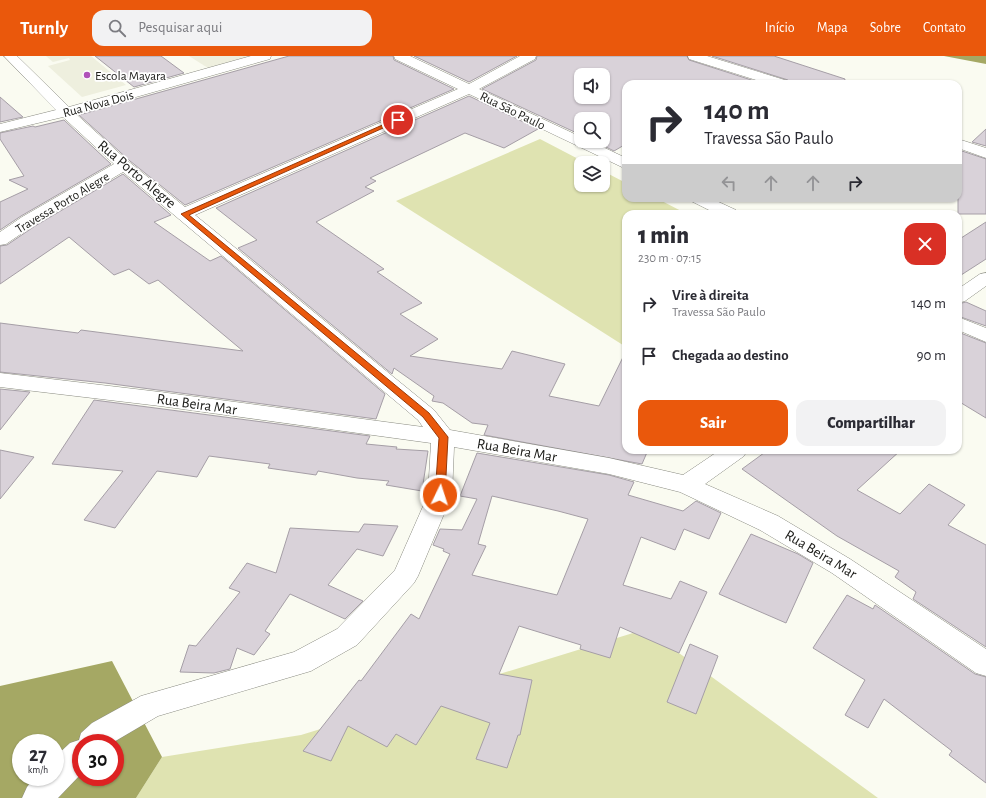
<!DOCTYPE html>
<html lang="pt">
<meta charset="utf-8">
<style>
:root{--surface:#fff;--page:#f2f2f3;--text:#2b2b33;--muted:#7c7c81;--accent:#ea580c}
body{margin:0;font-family:"Alegreya Sans",sans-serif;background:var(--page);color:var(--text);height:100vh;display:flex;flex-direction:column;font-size:15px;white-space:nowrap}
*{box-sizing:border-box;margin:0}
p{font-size:13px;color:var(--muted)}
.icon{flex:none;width:22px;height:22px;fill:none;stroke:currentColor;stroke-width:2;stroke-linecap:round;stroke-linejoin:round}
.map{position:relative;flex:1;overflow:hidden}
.side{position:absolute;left:622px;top:154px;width:340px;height:244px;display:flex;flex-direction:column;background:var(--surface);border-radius:12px;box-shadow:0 1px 3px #0004}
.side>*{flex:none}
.banner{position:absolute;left:622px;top:24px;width:340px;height:122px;border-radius:12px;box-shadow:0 1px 3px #0004;background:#fff;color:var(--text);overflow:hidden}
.tools{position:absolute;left:574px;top:12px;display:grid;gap:8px}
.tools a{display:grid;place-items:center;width:36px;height:36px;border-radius:8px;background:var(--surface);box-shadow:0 1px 3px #0004;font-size:20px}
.speed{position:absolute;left:12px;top:678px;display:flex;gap:8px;font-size:20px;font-weight:700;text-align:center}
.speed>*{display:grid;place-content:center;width:52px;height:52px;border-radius:50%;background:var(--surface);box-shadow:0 1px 3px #0004;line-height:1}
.speed small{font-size:10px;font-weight:400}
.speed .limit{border:6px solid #d22;background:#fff;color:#111}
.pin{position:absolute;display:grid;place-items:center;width:34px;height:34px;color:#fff;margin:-17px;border:2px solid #fff;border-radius:50%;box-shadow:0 1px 4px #0007}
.me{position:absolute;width:44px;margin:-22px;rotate:4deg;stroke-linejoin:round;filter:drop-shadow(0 0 3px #0008)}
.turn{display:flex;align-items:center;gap:14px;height:84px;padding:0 16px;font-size:18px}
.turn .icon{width:52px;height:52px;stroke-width:2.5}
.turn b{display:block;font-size:28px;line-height:34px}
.lanes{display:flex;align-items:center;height:38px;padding:0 16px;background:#0003;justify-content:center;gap:20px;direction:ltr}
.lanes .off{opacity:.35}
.round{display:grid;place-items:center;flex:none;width:42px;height:42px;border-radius:12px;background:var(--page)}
.overview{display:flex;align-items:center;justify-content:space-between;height:68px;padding:0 16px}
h1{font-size:24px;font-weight:800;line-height:30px}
.cta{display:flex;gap:8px;margin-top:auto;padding:8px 16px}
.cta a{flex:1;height:46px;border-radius:12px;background:var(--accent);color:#fff;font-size:16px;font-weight:800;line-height:46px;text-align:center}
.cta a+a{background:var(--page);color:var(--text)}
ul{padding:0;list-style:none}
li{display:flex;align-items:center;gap:12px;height:52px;padding:0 16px}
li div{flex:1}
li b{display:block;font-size:15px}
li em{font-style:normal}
header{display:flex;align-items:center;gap:24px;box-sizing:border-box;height:56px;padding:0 20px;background:var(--accent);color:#fff}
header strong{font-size:19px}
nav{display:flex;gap:22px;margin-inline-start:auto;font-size:14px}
.search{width:280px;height:36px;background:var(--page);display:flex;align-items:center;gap:10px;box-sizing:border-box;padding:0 14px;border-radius:12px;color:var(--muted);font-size:15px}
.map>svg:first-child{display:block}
.built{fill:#eeefde}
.green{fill:#dfe3b1}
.water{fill:#a5a864;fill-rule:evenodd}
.building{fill:#d9d2d9;stroke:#a59ea6;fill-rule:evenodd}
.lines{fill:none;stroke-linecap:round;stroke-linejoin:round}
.street-casing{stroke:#898a81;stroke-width:1}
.street{fill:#fff;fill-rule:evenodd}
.route{fill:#ea580c;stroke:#983908}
.poi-dot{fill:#b152ba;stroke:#fff;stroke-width:1.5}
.labels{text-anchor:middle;stroke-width:3.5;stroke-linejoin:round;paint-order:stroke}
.far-poi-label{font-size:13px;fill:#20201d;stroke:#fff;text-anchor:start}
.far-street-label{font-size:13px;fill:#20201d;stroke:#fff}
.street-label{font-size:15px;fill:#20201d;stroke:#fff}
</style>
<header>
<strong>Turnly</strong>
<div class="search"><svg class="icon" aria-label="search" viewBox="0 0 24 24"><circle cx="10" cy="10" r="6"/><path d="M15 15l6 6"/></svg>Pesquisar aqui</div>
<nav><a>Início</a><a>Mapa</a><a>Sobre</a><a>Contato</a></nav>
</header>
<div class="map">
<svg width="986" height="742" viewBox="0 0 986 742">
<rect width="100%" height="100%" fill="#fafbf1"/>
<!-- built -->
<g class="built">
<polygon points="46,0 91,0 126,29 82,41 48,10 70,4 69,2 53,6"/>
<polygon points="189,0 250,0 208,12"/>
</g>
<!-- green -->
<g class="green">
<polygon points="540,83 586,107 581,107 581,129 603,129 603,115 626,127 626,142 656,142 687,158 626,158 626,291 396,145"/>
<polygon points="646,573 878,742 136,742 162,701 301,679"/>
</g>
<!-- water -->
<g class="water">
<polygon points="944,0 986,0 986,8"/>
<path d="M 112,605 L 162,701 L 136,742 L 0,742 L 0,630 ZM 21,687 L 55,687 L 55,721 L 21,721 ZM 81,687 L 115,687 L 115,721 L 81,721 Z"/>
</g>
<!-- building -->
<g class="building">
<polygon points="95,0 161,0 184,17 134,31"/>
<polygon points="289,0 393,0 394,4 454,33 185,149 130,105 79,59"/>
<polygon points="414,0 517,0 469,26"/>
<path d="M 537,0 L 687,0 L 689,4 L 764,28 L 626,28 L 626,88 L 614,95 L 594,85 L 603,85 L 603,63 L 581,63 L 581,79 L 482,33 L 536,4 ZM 581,19 L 603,19 L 603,41 L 581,41 Z"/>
<polygon points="712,0 774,0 845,23 844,28 791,28 788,24"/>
<polygon points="469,40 538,73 504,92 465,77 370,122 376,125 365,131 374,135 316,166 384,213 377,216 422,247 400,258 438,283 410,300 502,313 512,295 565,308 549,340 599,350 626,295 626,394 648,394 642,408 484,379 488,369 472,367 443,347 432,345 434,340 394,312 392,318 238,192 257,184 216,152"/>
<polygon points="0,41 23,61 0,66"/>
<polygon points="64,64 111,108 21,160 0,174 0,146 28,133 9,124 24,120 0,83 0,77 33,70 35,71"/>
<polygon points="986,73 986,90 972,86"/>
<polygon points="962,95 986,103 986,158 958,158 958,98"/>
<polygon points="123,118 171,159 154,166 210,205 221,200 385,338 376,363 105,327 0,316 0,267 78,277 81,274 243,295 158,224 149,228 129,213 114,219 69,181 0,228 0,190 7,189 35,170"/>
<polygon points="986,166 986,203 958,221 958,184"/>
<polygon points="966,246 986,255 986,270 958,260 958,248"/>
<polygon points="958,276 986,287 986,362 958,345"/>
<polygon points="0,333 30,336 0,374"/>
<polygon points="94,344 370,380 366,388 397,391 396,393 428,395 422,435 386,429 389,425 357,422 318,415 316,419 268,412 270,408 209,400 197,421 157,415 115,472 84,464 123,415 52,408"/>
<polygon points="0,394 34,401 0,443"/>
<polygon points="768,394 901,394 857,434 900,458 929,428 965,449 948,469 986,489 986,591 913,543 916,536 895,521 899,515 837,480 742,413"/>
<path d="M 477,397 L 609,419 L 634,426 L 628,439 L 683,455 L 696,445 L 721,457 L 709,483 L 684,473 L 675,494 L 641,481 L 623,529 L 671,543 L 680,525 L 707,536 L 679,597 L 620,571 L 610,602 L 580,593 L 581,589 L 519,570 L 499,618 L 532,624 L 520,679 L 518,679 L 507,712 L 476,703 L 490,667 L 441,650 L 416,689 L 396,678 L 387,691 L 348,670 L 331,705 L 303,695 L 359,624 L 361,625 L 411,558 L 419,563 L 450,498 L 443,495 L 444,493 L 433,489 L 440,473 L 462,474 L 477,443 L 460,440 ZM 492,440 L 558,455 L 588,463 L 557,539 L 472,519 L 486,490 L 478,488 Z"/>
<polygon points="364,468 398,470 383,500 357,493 328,529 363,545 345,563 290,538 265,575 270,578 254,599 237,592 230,613 214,617 180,616 189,589 196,590 240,536 229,532 247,507 276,517 290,472 359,476"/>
<polygon points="751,478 798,498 813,507 786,567 719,538"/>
<polygon points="847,539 873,553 875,549 975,618 986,621 986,727 949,699 952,695 884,643 868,672 845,659 865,624 813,592"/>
<polygon points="690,588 718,600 696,658 667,646"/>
</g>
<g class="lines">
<defs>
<g id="street">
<polygon points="4,0 17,0 69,51 251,0 271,0 270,3 76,58 129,106 185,151 458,33 395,3 394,0 410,0 469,28 520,0 536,0 535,3 479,33 581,81 581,85 590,85 626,102 626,113 469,38 195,159 434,354 450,374 609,402 683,419 720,394 747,394 744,400 705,428 778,460 850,503 986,593 986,620 976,617 832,517 760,474 680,436 609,418 454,391 452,439 418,520 414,527 357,589 311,615 158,660 112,687 81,687 81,718 58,742 22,742 27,731 35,721 55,721 55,701 70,687 79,684 81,677 92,667 141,640 294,596 337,573 395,514 428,439 431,387 160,350 0,331 0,317 160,336 423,371 418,364 123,116 34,169 6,188 0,189 0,176 22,161 114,108 63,61 0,76 0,68 56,54"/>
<polygon points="688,0 707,0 788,25 790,28 769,28 689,3"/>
<polygon points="958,83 986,92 986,102 958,92"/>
<polygon points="689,142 710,142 736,154 738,158 717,158 691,145"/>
<polygon points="986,217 986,230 965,245 958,247 958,233 980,218"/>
<polygon points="958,261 986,272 986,286 958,274"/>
</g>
</defs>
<!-- street casing -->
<use href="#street" class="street-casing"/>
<!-- street -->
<use href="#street" class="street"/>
</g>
<!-- route -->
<polygon class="route" points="396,63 401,64 189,159 429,357 448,381 445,439 440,443 435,439 439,382 423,361 181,158"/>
<!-- markers -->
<circle class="poi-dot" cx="87" cy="19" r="4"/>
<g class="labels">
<!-- far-poi labels -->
<g class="far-poi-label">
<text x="95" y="24">Escola Mayara</text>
</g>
<!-- far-street labels -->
<g class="far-street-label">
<text transform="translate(98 47) rotate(-15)" y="5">Rua Nova Dois</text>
<text transform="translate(513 54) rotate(26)" y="5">Rua São Paulo</text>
<text transform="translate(62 146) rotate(-31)" y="5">Travessa Porto Alegre</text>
</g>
<!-- street labels -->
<g class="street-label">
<text transform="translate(137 118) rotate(40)" y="5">Rua Porto Alegre</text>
<text transform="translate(197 348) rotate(8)" y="5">Rua Beira Mar</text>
<text transform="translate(517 394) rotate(10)" y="5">Rua Beira Mar</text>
<text transform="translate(821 498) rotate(31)" y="5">Rua Beira Mar</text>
</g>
</g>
</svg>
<div class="tools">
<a><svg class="icon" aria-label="sound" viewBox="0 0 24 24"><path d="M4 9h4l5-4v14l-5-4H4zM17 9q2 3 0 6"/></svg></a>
<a><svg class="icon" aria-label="search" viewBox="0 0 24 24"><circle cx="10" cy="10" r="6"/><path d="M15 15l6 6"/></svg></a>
<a><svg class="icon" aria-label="layers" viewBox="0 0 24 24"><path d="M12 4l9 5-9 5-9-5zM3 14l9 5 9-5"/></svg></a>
</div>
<div class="speed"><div>27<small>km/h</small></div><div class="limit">30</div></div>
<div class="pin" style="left:398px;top:64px;background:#d93025"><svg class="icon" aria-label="arrive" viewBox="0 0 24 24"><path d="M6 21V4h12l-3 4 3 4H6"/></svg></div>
<svg class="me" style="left:440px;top:439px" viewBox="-20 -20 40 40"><circle r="17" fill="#ea580c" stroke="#fff" stroke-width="3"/><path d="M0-11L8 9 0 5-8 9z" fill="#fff"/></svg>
<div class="banner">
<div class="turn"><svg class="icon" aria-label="right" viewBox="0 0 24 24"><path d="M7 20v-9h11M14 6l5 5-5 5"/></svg><div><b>140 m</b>Travessa São Paulo</div></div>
<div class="lanes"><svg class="icon off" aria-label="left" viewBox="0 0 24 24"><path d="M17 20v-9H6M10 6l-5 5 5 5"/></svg><svg class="icon off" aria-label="ahead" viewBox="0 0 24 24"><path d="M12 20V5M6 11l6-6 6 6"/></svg><svg class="icon off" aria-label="ahead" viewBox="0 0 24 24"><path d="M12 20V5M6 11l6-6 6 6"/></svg><svg class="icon" aria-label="right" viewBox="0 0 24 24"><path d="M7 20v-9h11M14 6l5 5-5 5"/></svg></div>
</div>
<section class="side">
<div class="overview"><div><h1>1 min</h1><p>230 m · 07:15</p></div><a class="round" style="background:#d93025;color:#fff"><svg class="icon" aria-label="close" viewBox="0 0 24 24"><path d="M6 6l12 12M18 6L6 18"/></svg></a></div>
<ul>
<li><svg class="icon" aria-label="right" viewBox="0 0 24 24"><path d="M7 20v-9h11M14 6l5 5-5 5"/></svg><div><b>Vire à direita</b><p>Travessa São Paulo</p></div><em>140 m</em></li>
<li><svg class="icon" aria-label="arrive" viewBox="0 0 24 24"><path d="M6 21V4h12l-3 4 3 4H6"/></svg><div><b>Chegada ao destino</b></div><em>90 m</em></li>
</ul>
<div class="cta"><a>Sair</a><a>Compartilhar</a></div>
</section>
</div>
